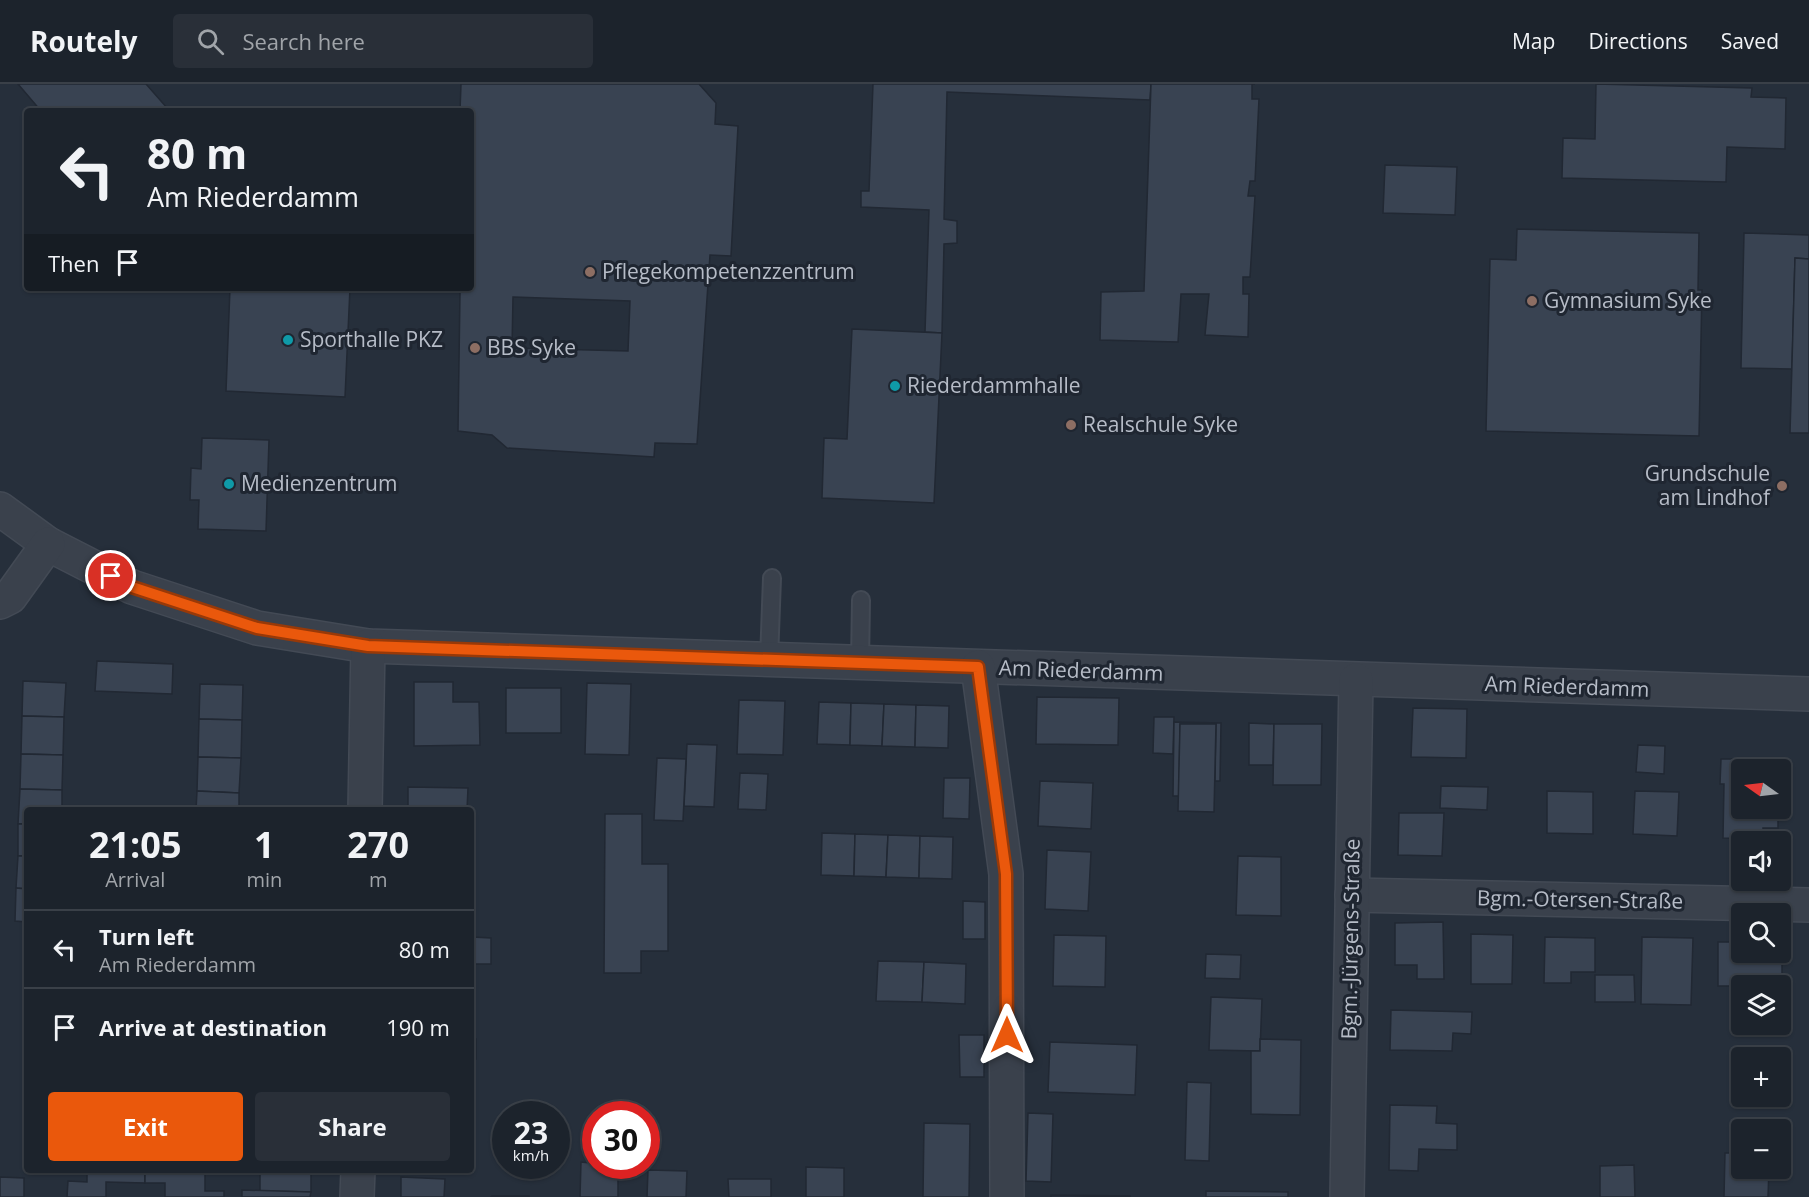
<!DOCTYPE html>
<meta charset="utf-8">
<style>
:root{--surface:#1c232c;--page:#292f38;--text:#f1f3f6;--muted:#a0a4a9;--line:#3a4048;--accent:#ea580c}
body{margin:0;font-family:"Open Sans",sans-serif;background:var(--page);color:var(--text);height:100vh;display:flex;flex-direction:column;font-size:22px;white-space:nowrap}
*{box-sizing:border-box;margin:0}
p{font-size:20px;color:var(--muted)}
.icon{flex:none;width:33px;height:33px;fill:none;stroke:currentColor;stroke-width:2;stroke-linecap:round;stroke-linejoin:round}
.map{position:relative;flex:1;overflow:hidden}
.sheet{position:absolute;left:24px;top:723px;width:450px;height:366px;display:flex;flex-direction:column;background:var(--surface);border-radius:6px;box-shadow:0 2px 4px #0004,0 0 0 2px var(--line)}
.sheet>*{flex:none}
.hud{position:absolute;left:24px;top:24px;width:450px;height:183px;border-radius:6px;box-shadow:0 2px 4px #0004,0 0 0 2px var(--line);background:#1c232c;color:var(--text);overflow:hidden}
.needle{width:39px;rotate:284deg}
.controls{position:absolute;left:1731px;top:675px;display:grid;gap:12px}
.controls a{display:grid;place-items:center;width:60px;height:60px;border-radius:6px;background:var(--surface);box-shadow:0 2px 4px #0004,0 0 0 2px var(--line);font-size:30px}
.speed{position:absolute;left:492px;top:1017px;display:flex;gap:12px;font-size:30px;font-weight:700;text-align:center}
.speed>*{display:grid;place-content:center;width:78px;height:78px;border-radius:50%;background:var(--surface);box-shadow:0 2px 4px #0004,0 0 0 2px var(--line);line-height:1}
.speed small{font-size:15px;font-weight:400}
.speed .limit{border:9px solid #d22;background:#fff;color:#111}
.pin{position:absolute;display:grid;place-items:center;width:51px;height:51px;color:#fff;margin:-26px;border:3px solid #fff;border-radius:50%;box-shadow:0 2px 6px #0007}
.me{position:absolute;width:66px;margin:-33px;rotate:0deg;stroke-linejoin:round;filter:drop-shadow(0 0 4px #0008)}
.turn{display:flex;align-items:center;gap:21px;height:126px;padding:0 24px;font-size:27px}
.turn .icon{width:78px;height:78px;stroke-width:2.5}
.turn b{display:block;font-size:42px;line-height:51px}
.then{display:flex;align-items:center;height:57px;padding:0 24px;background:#0003;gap:12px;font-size:22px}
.eta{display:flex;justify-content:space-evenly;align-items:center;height:102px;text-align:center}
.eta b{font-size:36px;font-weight:700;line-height:42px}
.primary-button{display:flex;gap:12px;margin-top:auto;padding:12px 24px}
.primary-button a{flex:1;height:69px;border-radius:6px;background:var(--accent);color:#fff;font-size:24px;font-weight:700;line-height:69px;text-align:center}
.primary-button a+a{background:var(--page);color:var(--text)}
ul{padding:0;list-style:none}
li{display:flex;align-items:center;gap:18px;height:78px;padding:0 24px;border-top:2px solid var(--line)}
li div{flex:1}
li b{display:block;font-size:22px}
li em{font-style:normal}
header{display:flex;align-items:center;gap:36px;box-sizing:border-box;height:84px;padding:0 30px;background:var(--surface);border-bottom:2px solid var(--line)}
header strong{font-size:28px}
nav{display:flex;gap:33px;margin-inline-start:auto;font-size:21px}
.search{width:420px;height:54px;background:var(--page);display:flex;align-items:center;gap:15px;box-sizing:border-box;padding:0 21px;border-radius:6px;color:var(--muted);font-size:22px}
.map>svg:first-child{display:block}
.building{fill:#394352;stroke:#212833;stroke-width:1.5;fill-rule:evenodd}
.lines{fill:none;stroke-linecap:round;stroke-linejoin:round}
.service-casing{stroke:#434a55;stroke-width:20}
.minor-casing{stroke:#434a55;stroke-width:36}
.service{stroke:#3a414c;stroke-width:16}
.minor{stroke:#3a414c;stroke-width:33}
.route-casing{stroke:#983908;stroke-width:15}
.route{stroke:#ea580c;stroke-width:10}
.education-dot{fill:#8d6e63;stroke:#1f2631;stroke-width:2}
.culture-dot{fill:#0f9aa8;stroke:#1f2631;stroke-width:2}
.labels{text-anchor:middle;stroke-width:6;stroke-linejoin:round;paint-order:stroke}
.poi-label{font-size:21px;fill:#b6bcc7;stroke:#1f2631;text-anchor:start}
.street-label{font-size:21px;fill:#b6bcc7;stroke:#1f2631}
</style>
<header>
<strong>Routely</strong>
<div class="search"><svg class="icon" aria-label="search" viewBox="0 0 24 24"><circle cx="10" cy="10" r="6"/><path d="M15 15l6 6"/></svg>Search here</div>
<nav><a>Map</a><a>Directions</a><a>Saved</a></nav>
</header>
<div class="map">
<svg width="1809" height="1113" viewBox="0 0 1809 1113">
<rect width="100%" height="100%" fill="#262f3b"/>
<!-- building -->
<g class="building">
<polygon points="18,0 146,0 168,25 41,27"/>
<path d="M 461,0 L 699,0 L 716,19 L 715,40 L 738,42 L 731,172 L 710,171 L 697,360 L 655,359 L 654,373 L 507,364 L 492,351 L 458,347 L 460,208 L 453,207 L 453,204 L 471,204 L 471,27 L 460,27 ZM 513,213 L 630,217 L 628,267 L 512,264 Z"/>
<polygon points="873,0 1151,0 1150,16 947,8 944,135 957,137 957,159 944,160 942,249 925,248 929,126 861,123 861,107 869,107"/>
<polygon points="1151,0 1255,0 1252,0 1252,15 1259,15 1255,97 1250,97 1248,112 1255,112 1250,193 1243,193 1243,210 1249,210 1248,253 1205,251 1209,210 1181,210 1178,258 1100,256 1101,208 1144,207"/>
<polygon points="1596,0 1752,4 1751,13 1786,14 1785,65 1727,63 1726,98 1562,94 1563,54 1595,55"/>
<polygon points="1385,81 1457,83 1455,131 1383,129"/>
<polygon points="1517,145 1699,149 1698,206 1702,206 1699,352 1486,347 1490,175 1516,176"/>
<polygon points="1744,149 1809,151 1809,175 1795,174 1792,285 1741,284"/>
<polygon points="1795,174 1809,175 1809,349 1790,349"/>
<polygon points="230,204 350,204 345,313 226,307"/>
<polygon points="852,245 942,249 934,419 822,414 824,354 847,355"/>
<polygon points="202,354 269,356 266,447 198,445 199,416 190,416 191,384 201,385"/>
<polygon points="97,577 173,580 172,610 95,607"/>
<polygon points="23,597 66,599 64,633 22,632"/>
<polygon points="414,598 453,598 453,618 479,618 480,661 414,662"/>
<polygon points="587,599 631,600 629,671 585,670"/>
<polygon points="200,600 243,601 242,636 199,635"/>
<rect x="506" y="604" width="55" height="45"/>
<polygon points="1037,613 1119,614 1118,661 1036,660"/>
<polygon points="739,616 785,617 783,671 737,670"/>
<polygon points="819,618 851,619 850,661 817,660"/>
<polygon points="851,619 884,620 882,662 850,661"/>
<polygon points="884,620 916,621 915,663 882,662"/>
<polygon points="916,621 949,622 948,664 915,663"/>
<polygon points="1413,624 1467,625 1466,674 1411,673"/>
<polygon points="22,632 64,633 63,671 21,670"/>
<polygon points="1154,633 1174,633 1173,670 1153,669"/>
<polygon points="199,635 242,636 241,674 198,673"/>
<polygon points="1174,638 1221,639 1220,697 1215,697 1216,640 1180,640 1179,712 1173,712"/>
<polygon points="1249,639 1274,640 1273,681 1249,681"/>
<polygon points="1180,640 1216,640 1214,728 1178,727"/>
<polygon points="1274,640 1322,640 1321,701 1273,701"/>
<polygon points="687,660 717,661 714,723 684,722"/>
<polygon points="1638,661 1665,662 1664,690 1636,688"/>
<polygon points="21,670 63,671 62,706 20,705"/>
<polygon points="198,673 241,674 239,709 197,707"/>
<polygon points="657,674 686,675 683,737 654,736"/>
<polygon points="1721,675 1743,675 1742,724 1778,724 1778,744 1763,744 1763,755 1723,754 1724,700 1720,700"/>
<polygon points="740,689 768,690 766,726 738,725"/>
<polygon points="944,694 970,694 969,735 943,734"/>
<polygon points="1040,697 1093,699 1091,745 1038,742"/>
<polygon points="1441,702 1488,703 1487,726 1440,724"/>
<polygon points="408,703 468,704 467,726 408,726"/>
<polygon points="20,705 62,706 62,726 27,726 27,740 18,740"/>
<polygon points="197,707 239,709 239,726 196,726"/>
<polygon points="1547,707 1593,708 1593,750 1547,749"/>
<polygon points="1635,707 1679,708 1677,752 1633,750"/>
<polygon points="1399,729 1444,729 1442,772 1398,771"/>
<polygon points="605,730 642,730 642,780 668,780 668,867 641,867 641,889 604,889"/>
<rect x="18" y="740" width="9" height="32"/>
<polygon points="822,749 855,750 854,792 821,791"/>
<polygon points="855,750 888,751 886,793 854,792"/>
<polygon points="888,751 920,752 919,794 886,793"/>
<polygon points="920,752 953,753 952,795 919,794"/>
<polygon points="1047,766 1091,768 1088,827 1045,825"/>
<polygon points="18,772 27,772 27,805 16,804"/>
<polygon points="1238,772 1281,773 1281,832 1236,831"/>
<polygon points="16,804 27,805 27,838 15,837"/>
<polygon points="963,817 985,818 985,855 963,855"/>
<polygon points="471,824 474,824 473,853 491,854 491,880 471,880"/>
<polygon points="1443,838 1444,895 1417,895 1417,881 1395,881 1395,839"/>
<polygon points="1471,850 1513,851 1512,900 1471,900"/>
<polygon points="1054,851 1106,852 1105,903 1053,902"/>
<polygon points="1545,853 1595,854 1595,888 1571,888 1571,899 1544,899"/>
<polygon points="1642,853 1693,854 1691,921 1641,920"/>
<polygon points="1718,858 1742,858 1742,868 1780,868 1782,858 1782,902 1718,902"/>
<polygon points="1206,870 1241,871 1240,895 1205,894"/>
<polygon points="878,877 924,878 922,918 876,917"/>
<polygon points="924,878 966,880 965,920 922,918"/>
<polygon points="1595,891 1634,891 1635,918 1595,918"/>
<polygon points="1211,913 1262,915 1260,967 1209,966"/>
<polygon points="1391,926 1472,928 1471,950 1453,949 1452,967 1390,966"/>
<polygon points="959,951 984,951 984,993 960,993"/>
<rect x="471" y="955" width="5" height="20"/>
<polygon points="1260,955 1301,956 1300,1031 1251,1030 1251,967 1260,967"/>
<polygon points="1050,958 1137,961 1135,1011 1048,1008"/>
<polygon points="1187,998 1211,999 1209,1077 1185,1076"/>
<polygon points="1390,1021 1437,1022 1436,1039 1457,1040 1457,1066 1419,1065 1418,1087 1389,1086"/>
<polygon points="1028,1029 1053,1030 1051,1098 1026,1097"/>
<polygon points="924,1039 970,1040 969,1113 923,1113"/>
<polygon points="1725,1069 1742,1069 1742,1084 1769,1084 1768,1113 1724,1113"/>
<polygon points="581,1078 618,1082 618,1113 580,1113"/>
<polygon points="1634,1081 1635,1113 1600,1113 1600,1082"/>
<polygon points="806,1083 844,1084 844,1113 806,1113"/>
<polygon points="87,1086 145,1086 145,1099 106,1098 106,1113 67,1113 68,1097 87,1098"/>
<polygon points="145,1086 205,1086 205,1107 224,1107 224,1113 165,1113 165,1099 145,1099"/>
<polygon points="260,1086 311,1086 311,1108 260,1107"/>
<polygon points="648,1086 687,1087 686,1113 647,1113"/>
<polygon points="0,1093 24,1094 24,1113 0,1113"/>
<polygon points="401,1093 445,1095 444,1113 401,1113"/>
<polygon points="728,1095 771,1095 771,1113 729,1113"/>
<polygon points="242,1106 311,1108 310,1113 242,1113"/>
<polygon points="1206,1107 1288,1108 1288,1113 1206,1113"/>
<polygon points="1051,1111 1130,1112 1130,1113 1051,1113"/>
<polygon points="492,1112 529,1112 529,1113 491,1113"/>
</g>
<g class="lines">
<defs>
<g id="service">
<polyline points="769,576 772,494"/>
<polyline points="860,579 861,516"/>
</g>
<g id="minor">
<polyline points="0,425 48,460 132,503 257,544 368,562 1809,610"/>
<polyline points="0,518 10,513 48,460"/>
<polyline points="978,583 1006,790 1007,1113"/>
<polyline points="365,726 368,562"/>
<polyline points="1352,811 1809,821"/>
<polyline points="357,1113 358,1086"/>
<polyline points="1347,1113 1356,596"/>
</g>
</defs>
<!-- service casing -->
<use href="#service" class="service-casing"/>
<!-- minor casing -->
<use href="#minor" class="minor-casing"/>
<!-- service -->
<use href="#service" class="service"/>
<!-- minor -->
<use href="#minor" class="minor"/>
</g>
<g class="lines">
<defs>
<polyline id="route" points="111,492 132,503 257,544 368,562 978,583 1006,790 1007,951"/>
</defs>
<!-- route casing -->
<use href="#route" class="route-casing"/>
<!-- route -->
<use href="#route" class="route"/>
</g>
<!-- markers -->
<g class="education-dot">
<circle cx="590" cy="188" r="6"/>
<circle cx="1532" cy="217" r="6"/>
<circle cx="475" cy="264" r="6"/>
<circle cx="1071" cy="341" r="6"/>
<circle cx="1782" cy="402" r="6"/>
</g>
<g class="culture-dot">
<circle cx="288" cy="256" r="6"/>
<circle cx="895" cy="302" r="6"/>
<circle cx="229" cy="400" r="6"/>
</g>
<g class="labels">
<!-- poi labels -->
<g class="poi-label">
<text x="602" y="195">Pflegekompetenzzentrum</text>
<text x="1544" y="224">Gymnasium Syke</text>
<text x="300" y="263">Sporthalle PKZ</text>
<text x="487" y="271">BBS Syke</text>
<text x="907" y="309">Riederdammhalle</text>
<text x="1083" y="348">Realschule Syke</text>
<text x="1770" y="397" text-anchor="end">Grundschule<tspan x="1770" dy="24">am Lindhof</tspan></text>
<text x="241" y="407">Medienzentrum</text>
</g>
<!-- street labels -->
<g class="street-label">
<text transform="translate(1081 587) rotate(2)" y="7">Am Riederdamm</text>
<text transform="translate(1567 603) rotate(2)" y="7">Am Riederdamm</text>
<text transform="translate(1580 816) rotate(1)" y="7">Bgm.-Otersen-Straße</text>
<text transform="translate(1351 855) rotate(-89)" y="7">Bgm.-Jürgens-Straße</text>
</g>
</g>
</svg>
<div class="controls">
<a><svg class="needle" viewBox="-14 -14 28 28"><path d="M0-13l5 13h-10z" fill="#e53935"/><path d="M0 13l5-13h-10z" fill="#a0a4a9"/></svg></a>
<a><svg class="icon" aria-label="sound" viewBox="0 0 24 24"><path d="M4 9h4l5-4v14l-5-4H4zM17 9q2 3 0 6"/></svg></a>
<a><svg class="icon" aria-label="search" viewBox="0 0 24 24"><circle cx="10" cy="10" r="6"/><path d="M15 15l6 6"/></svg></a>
<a><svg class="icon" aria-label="layers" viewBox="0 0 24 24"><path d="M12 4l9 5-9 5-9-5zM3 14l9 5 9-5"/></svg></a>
<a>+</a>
<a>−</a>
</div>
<div class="speed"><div>23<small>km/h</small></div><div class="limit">30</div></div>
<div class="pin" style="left:111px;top:492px;background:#d93025"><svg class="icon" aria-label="arrive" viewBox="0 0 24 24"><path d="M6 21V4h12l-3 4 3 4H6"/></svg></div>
<svg class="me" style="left:1007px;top:951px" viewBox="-20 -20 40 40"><path d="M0-17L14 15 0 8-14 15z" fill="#ea580c" stroke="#fff" stroke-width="4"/></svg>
<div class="hud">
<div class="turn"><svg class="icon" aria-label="left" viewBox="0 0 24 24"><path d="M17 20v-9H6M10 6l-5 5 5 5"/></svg><div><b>80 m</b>Am Riederdamm</div></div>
<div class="then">Then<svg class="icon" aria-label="arrive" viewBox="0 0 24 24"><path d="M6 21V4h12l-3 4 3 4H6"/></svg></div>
</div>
<section class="sheet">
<div class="eta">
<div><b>21:05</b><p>Arrival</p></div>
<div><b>1</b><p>min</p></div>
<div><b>270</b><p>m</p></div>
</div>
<ul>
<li><svg class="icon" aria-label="left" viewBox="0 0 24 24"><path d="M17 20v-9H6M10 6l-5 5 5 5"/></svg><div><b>Turn left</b><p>Am Riederdamm</p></div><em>80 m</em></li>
<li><svg class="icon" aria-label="arrive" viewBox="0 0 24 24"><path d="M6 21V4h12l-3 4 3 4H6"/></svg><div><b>Arrive at destination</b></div><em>190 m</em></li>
</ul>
<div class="primary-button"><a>Exit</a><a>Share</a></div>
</section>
</div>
